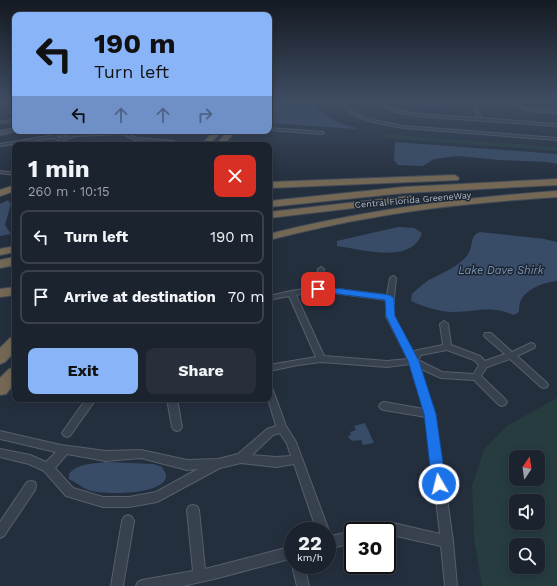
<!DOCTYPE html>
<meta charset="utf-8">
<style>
:root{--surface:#1b232e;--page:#282f3a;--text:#f1f3f6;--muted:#a0a4aa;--line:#39404a;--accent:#8ab4f8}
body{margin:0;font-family:"Work Sans",sans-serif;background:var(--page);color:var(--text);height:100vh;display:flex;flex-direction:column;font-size:15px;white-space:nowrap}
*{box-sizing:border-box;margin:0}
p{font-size:13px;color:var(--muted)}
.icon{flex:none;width:22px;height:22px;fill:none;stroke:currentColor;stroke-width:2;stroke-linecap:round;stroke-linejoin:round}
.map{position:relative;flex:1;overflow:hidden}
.panel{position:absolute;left:12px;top:142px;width:260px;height:260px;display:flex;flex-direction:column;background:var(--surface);border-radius:8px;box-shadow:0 2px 10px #0003,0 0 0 1px var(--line)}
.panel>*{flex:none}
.top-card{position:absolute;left:12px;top:12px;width:260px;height:122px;border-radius:8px;box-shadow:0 2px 10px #0003,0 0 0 1px var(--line);background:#8ab4f8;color:#111;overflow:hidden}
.needle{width:26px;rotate:13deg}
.tools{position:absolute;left:509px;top:450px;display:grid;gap:8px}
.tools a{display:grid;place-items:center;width:36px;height:36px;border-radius:8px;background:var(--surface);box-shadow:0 2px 10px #0003,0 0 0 1px var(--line);font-size:20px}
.speed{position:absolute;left:284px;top:522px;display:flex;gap:8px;font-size:20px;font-weight:700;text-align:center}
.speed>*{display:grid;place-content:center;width:52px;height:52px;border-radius:50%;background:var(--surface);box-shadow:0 2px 10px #0003,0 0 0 1px var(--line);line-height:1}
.speed small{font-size:10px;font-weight:400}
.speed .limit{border:2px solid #111;border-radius:6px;background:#fff;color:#111}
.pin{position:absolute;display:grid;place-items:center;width:34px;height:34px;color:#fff;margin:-17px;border-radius:8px;box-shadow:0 2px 6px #0006}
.me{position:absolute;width:44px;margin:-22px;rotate:352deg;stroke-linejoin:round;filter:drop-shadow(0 0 3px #0008)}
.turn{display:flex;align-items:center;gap:14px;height:84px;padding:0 16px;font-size:18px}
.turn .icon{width:52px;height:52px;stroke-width:2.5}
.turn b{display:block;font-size:28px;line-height:34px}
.lanes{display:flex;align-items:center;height:38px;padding:0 16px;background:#0003;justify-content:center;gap:20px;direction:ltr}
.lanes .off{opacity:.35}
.round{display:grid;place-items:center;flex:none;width:42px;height:42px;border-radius:8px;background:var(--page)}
.summary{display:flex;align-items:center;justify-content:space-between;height:68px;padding:0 16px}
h1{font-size:24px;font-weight:700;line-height:30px}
.button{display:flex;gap:8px;margin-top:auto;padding:8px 16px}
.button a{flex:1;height:46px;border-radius:8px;background:var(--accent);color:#111;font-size:16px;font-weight:700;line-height:46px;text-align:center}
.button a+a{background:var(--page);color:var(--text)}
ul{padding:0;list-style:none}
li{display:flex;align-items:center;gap:12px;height:54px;margin:0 8px 6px;padding:0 8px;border:2px solid var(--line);border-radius:8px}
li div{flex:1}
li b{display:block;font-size:15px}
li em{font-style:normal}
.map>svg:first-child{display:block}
.green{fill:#263c3f;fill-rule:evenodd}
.water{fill:#394c67}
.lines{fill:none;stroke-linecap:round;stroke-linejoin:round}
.street-casing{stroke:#565f6c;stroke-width:2}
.secondary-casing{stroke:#565f6c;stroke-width:2}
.highway-casing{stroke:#434c59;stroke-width:2}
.street{fill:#38414e;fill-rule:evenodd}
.secondary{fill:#465061;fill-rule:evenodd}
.highway{fill:#746855;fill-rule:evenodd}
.route{fill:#1a73e8;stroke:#114b97}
.labels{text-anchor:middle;stroke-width:3;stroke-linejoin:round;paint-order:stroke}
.far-street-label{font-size:9px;fill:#b4bcc9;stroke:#1d2633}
.water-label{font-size:11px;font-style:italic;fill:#7c92b1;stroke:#1d2633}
</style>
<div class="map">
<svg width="557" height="586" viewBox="0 0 557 586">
<rect width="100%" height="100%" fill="#242f3e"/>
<!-- green -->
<g class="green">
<polygon points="384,134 557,147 557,151 384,138"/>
<path d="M 557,398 L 557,586 L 482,586 L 474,539 L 472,486 L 484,449 L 508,425 ZM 516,457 L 538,457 L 538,479 L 516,479 ZM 516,501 L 538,501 L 538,523 L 516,523 ZM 516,545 L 538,545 L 538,567 L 516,567 Z"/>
</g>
<!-- water -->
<g class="water">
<path d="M 276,102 L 311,102 C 322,116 340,125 357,128 L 355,129 L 269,123 L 269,111 Z"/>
<path d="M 405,102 L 442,102 L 446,105 L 445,108 C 433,109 416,108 405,102 Z"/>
<polygon points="395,142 557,154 557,164 548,162 499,160 458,156 434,159 423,166 398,165 394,160"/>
<polygon points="8,200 11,204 5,225 11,234 0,236 0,204"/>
<path d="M 398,227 L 414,228 L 422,233 C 412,265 361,249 337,246 L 337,241 Z"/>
<path d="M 480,232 L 544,239 L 557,242 L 557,281 C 545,282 524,289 520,303 C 519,306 519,309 519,312 L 514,315 C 488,305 479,312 453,312 C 439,312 425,307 411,301 L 412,294 C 417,289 423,284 429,280 C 442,273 456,268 466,257 C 475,247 468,236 480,232 Z"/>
<path d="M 365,423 L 374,443 L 363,445 L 361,440 C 356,441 351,442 348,437 L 351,434 L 350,432 L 356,430 L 354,426 Z"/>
<path d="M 106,462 L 153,464 L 162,467 L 166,474 C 166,476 166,478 165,480 C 156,495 103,495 88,490 C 82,487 75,482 69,479 L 69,474 C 78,463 92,464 106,462 Z"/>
</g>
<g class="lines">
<defs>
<g id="street">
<path d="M 336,102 C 343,102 347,108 352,111 C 368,120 386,123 404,126 L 557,138 L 557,140 L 404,128 C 379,124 355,120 336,102 Z"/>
<path d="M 375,102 L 380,102 L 398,110 L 417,114 L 478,118 L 473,107 L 467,102 C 477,102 478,111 481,118 L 557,124 L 557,126 L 417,116 L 396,112 Z"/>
<polygon points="506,102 511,102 529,109 557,111 557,113 528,111"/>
<polygon points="15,119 15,121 2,123 0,122"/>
<polygon points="269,128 322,132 324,133 322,134 269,130"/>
<path d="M 124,132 L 136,138 L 174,141 L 179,145 L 175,145 L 173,143 L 135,140 L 123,134 L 75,136 L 62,141 L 52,138 L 0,146 L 0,144 L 67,133 L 71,134 ZM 67,135 L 69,136 L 62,139 L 57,137 L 58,136 Z"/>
<polygon points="0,171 15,173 15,175 0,173"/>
<path d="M 321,267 L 324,269 L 322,287 L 387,295 L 390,278 L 393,276 L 395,277 L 396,278 L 394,298 L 394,316 L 413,354 L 415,351 L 418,350 L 443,345 L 440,324 L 444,321 L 448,324 L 451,345 L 480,356 L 485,361 L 505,354 L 485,337 L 484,335 L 485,333 L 491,333 L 512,352 L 531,343 L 534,344 L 535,346 L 534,348 L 517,356 L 547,383 L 548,385 L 547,387 L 544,388 L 541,387 L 510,359 L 487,367 L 481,376 L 505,399 L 507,402 L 505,405 L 502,406 L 499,405 L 474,380 L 441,378 L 419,368 L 435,414 L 453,541 L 457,586 L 445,586 L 441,546 L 387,534 L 387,531 L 369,531 L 371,527 L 389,522 L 440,534 L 426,417 L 384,410 L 381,409 L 379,406 L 381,403 L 384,402 L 424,409 L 410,364 L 387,367 L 321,362 L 298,365 L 269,371 L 269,365 L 316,357 L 289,296 L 269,300 L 269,296 L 291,291 L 315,287 L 318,269 ZM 318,291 L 386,300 L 386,316 L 408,359 L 387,361 L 324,356 L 296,295 ZM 447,350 L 474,360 L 479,365 L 474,374 L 442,372 L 418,360 L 421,355 Z"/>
<path d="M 269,387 L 272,388 L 273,390 L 286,426 L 296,442 L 329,531 L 327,535 L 327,531 L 317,531 L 294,464 L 276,467 L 241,463 L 220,468 L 157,502 L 129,507 L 103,507 L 66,496 L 44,471 L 29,464 L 0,457 L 0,449 L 30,455 L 46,462 L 56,452 L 0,439 L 0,431 L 61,445 L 106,451 L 141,450 L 187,460 L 218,459 L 238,454 L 267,429 L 276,426 L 268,399 L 269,399 ZM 280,433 L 287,444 L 291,456 L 276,457 L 252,455 L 273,435 ZM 67,454 L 106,461 L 141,458 L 187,470 L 198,469 L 156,492 L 129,497 L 103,497 L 73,488 L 55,468 Z"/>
<polygon points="86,399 96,399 70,436 67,437 64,436 62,433 64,430"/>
<polygon points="167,399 177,399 182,427 180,430 177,431 174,430 172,427"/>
<polygon points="31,481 35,482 36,486 35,490 4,536 0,538 0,522 27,482"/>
<polygon points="193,505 197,506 199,510 205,569 293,546 293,558 218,578 183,586 136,586 138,582 142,580 193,571 187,510 189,506"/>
<polygon points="128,515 132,517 134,521 123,586 111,586 122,521 124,517"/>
<polygon points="353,531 353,543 327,549 327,537"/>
<polygon points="293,562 293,565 304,565 309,586 297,586 292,565"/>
</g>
<polygon id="secondary" points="15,128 15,131 17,131 0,135 0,131"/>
<g id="highway">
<polygon points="214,131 222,131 209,145 201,145"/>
<polygon points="228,131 236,131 223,145 215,145"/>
<polygon points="455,175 459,178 458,180 269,188 269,182"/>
<polygon points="557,179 557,185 404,193 269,207 269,201 404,187"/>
<polygon points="15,185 15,191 0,196 0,190"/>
<path d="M 557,191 L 557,197 C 496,201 436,206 376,217 C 340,223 304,231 269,240 L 269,234 C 364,210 459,198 557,191 Z"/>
<polygon points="410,196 413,197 415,199 413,201 269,218 269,212"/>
<polygon points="15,246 15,252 0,255 0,249"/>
<polygon points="15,257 15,265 0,268 0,260"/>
<polygon points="15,287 15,295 0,297 0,289"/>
<polygon points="15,337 15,351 5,362 0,364 0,348 10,338"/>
<polygon points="15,367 15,383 6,394 0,395 0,378 9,369"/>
</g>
</defs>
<!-- street casing -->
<use href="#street" class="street-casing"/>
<!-- secondary casing -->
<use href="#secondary" class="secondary-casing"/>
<!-- highway casing -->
<use href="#highway" class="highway-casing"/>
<!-- street -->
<use href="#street" class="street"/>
<!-- secondary -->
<use href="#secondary" class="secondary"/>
<!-- highway -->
<use href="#highway" class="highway"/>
</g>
<!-- sky -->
<linearGradient id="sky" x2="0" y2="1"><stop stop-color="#141a22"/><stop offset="0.55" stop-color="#3f4d63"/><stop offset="1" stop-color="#3f4d63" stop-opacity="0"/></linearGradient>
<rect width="557" height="184" fill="url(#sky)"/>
<!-- route -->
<polygon class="route" points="318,286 390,295 394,298 395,316 419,361 436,414 446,484 444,489 439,491 434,489 432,484 424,414 408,361 386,316 385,300 315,291 313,289"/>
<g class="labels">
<!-- far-street labels -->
<g class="far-street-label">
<text transform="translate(413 200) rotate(-5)" y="3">Central Florida GreeneWay</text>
</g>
<!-- water labels -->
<g class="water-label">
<text x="501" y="274">Lake Dave Shirk</text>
</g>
</g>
</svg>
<div class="tools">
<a><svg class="needle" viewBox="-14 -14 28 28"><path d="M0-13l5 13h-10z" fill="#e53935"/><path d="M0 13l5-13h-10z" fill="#a0a4aa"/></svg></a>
<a><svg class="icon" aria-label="sound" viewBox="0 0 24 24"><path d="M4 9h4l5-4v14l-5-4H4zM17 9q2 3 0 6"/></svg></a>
<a><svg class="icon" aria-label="search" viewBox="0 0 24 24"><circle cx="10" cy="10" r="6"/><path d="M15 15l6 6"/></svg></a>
</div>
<div class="speed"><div>22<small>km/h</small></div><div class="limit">30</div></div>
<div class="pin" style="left:318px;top:289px;background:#d93025"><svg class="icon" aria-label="arrive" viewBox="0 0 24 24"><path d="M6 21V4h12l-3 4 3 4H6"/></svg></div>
<svg class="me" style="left:439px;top:484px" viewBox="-20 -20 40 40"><circle r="17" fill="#1a73e8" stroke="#fff" stroke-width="3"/><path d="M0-11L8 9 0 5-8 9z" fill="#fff"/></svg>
<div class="top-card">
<div class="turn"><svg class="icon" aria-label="left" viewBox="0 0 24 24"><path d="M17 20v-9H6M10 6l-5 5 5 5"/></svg><div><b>190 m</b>Turn left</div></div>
<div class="lanes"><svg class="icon" aria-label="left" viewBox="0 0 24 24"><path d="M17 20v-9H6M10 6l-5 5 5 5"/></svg><svg class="icon off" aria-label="ahead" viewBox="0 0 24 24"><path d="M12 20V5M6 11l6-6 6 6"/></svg><svg class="icon off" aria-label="ahead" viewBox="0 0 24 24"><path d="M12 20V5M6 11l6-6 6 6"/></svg><svg class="icon off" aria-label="right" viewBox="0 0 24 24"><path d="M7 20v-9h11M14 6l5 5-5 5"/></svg></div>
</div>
<section class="panel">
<div class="summary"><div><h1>1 min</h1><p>260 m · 10:15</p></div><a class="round" style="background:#d93025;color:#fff"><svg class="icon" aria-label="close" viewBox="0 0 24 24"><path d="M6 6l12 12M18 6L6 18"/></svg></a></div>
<ul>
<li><svg class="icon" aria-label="left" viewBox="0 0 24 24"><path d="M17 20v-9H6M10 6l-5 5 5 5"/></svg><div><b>Turn left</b></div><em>190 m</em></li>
<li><svg class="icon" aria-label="arrive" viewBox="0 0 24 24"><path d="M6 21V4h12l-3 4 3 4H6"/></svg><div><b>Arrive at destination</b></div><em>70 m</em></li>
</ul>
<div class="button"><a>Exit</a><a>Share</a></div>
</section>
</div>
